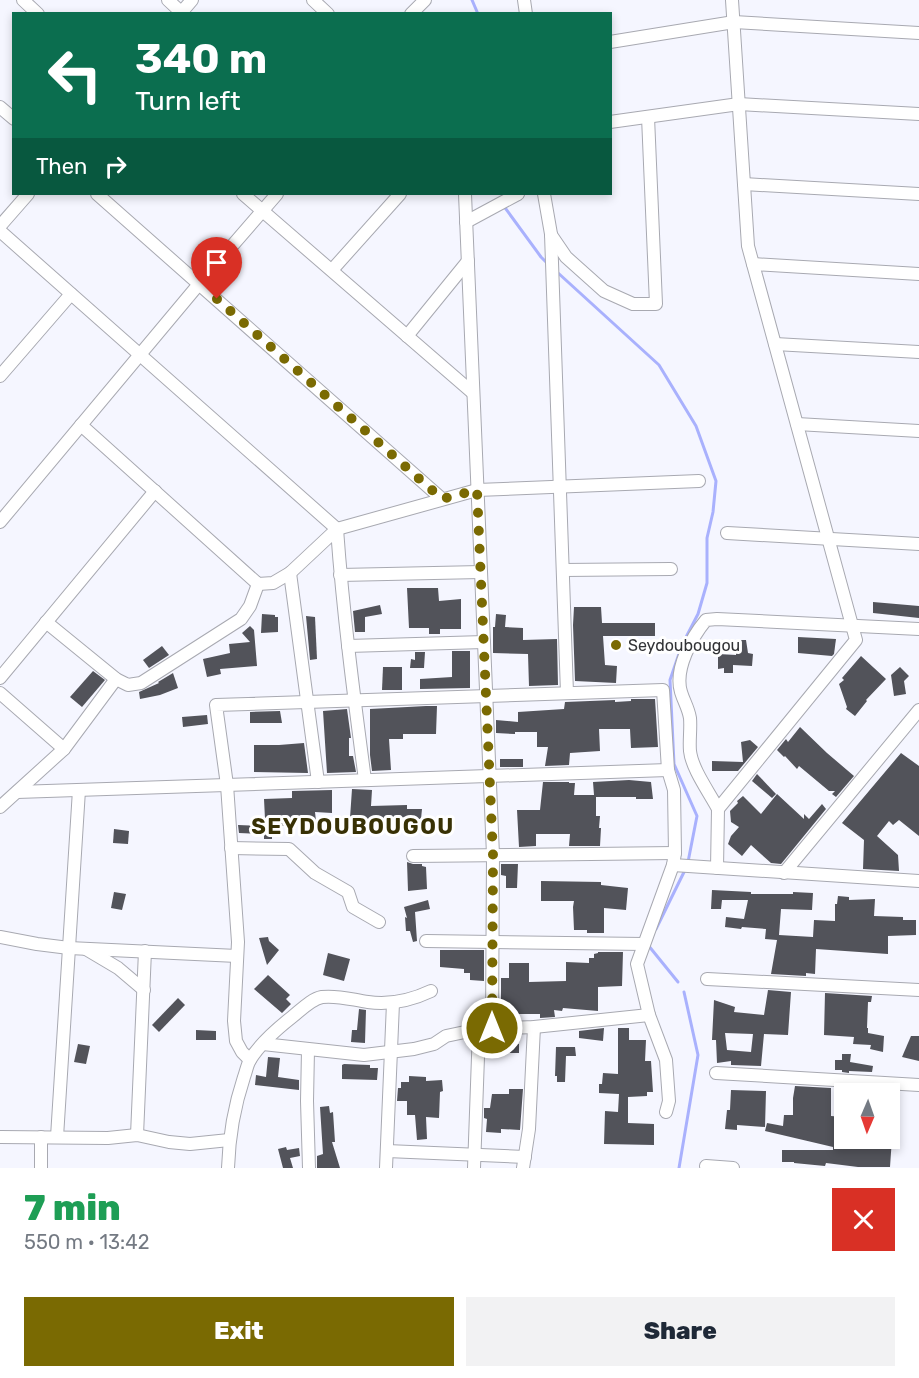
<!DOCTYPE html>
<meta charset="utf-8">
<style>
:root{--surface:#fff;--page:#f2f2f3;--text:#1f2937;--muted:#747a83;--accent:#7a6a02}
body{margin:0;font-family:Rubik,sans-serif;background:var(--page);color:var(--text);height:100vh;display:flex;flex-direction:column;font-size:22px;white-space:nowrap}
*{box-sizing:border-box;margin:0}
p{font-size:20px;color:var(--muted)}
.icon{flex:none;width:33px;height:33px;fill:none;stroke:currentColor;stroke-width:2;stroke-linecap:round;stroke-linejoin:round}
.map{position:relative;height:1168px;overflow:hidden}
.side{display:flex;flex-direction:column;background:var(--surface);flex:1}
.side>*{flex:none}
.banner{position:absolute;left:12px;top:12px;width:600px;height:183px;border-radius:0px;box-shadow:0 3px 9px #0003;background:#0b6e4f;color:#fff;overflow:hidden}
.needle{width:39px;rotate:182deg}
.controls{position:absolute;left:834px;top:1083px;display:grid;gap:12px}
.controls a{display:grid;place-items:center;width:66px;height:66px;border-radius:0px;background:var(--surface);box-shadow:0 3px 9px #0003;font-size:30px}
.pin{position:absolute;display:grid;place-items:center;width:51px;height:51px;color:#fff;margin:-62px -26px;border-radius:50% 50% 50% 0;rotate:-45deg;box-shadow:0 0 6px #0007}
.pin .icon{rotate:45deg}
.me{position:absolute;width:66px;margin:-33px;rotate:0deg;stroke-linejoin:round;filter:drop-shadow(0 0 4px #0008)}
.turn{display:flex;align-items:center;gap:21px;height:126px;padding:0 24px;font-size:27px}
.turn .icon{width:78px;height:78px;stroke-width:2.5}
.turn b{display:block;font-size:42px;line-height:51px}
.then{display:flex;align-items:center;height:57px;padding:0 24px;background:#0003;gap:12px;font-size:22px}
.round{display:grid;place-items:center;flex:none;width:63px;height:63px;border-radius:0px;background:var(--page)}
.overview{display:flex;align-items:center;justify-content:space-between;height:102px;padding:0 24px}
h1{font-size:36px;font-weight:800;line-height:45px;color:#1e9e55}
.button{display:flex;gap:12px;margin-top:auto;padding:12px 24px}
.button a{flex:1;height:69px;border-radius:0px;background:var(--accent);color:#fff;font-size:24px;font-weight:800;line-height:69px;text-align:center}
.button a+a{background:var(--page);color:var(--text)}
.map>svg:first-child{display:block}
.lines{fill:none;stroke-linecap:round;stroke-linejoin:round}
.stream{stroke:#a9b1fd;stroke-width:3}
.building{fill:#52535a;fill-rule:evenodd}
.minor-casing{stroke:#a8a9b1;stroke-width:14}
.minor{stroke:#fff;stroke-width:12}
.route{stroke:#7a6a02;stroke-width:10;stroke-dasharray:0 18}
.poi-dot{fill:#7a6a02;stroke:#fff;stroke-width:2}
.labels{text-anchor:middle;stroke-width:6;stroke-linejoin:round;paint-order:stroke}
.poi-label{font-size:16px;fill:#323336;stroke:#fff;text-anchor:start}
.district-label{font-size:22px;font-weight:bold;letter-spacing:1.5px;fill:#383105;stroke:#fff}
</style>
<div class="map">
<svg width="919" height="1168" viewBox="0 0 919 1168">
<rect width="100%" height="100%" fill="#f5f6ff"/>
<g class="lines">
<!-- stream -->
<g class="stream">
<polyline points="472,0 478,14"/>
<polyline points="503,205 541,257 548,264"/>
<polyline points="557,272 659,365 696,426 716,481 713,512 707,538 707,583 698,614 682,645 670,680 674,764 697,816 688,862"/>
<polyline points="656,929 686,868"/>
<polyline points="649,943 648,945 678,982"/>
<polyline points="679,1168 698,1055 684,992"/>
</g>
</g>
<!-- building -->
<g class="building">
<polygon points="407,588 438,588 439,601 461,599 461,629 440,629 440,634 429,634 429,628 409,628"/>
<polygon points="873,602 919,606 919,618 873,613"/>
<polygon points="380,605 382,614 365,617 365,632 355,632 353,611"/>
<polygon points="574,607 601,607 602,623 655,623 655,636 603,636 605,665 617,666 616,683 575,681 573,625"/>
<polygon points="262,614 275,615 275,617 278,617 278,632 261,633"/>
<polygon points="496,614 506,615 505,627 523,628 523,640 557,639 558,685 529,686 528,654 493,653 493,627 495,627"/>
<polygon points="306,616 315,617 317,659 310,660"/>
<polygon points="250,626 254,630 257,666 220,669 221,674 207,677 203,659 230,653 229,644 250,642 242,633"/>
<polygon points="798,637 836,639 834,654 832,656 798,653"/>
<polygon points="736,640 746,640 748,653 753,654 752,666 733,665 733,673 724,673 724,668 718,669 718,654 736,655"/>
<polygon points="162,646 169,655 149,668 143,660"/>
<polygon points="452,651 470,651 470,688 420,689 420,679 452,677"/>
<polygon points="415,652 425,652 424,668 410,668 411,659 415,660"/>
<polygon points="861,656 886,679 866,700 867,701 855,716 846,709 847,707 839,684 844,680 842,678"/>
<polygon points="383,667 402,667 402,690 382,690"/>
<polygon points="900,667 909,676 904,681 906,694 894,696 891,675"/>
<polygon points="93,671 105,680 82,707 70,697"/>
<polygon points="173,673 178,688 160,695 140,699 139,692 159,683 158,682"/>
<polygon points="631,699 655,699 658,747 631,748 630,729 599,729 600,751 570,753 569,765 545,766 548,747 537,747 537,732 515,732 515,734 496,733 496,720 518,722 518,712 564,709 565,702 615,700 615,702 631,701"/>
<polygon points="426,706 437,706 436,734 403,734 403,739 389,739 391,770 372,771 370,755 370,709"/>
<polygon points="347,709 351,738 349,738 349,756 353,756 356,772 327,773 323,711"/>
<polygon points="280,711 282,723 250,723 250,712"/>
<polygon points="207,715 208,724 183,727 182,717"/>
<polygon points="800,727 827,753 854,776 836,797 832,794 835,791 829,791 799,766 797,769 785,756 784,757 777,750 786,739 788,742"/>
<polygon points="750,740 758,747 738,771 712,771 712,761 743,762 741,742"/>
<polygon points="304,743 308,773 254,772 254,745 279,745"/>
<polygon points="901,753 919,766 919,836 899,820 893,825 889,821 877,836 898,855 899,871 863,869 864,840 842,823"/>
<rect x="500" y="759" width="23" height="8"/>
<polygon points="757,774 776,794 772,798 752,781"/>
<polygon points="629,780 651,782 653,799 636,799 636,797 596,797 596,816 600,816 599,828 601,828 600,846 569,846 570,834 536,834 536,846 519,847 517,810 540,810 543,782 569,782 569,783 575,783 574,795 594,795 593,782"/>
<polygon points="352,789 372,790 371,806 407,805 407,809 422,809 421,819 411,819 411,817 370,819 350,818"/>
<polygon points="332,790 332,813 315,812 316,821 288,822 288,826 276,826 276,834 272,834 272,839 264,839 264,834 239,833 238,825 263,826 263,819 265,819 264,799 292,798 292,791"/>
<polygon points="777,794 804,819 804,814 809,819 822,804 826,809 781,864 771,863 751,845 742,856 728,844 731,836 739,827 731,822 730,811 738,803 737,801 743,796 761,814"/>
<polygon points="114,829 129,831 128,844 113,843"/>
<polygon points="407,862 413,864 422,864 422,866 426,867 427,889 408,891"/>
<polygon points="501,864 518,864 517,888 506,888 506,876 501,875"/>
<polygon points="541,881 601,882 601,885 628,888 626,910 604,908 604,933 587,933 587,930 574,930 573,907 574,901 541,901"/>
<polygon points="712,890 751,892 751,894 793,894 793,892 813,893 812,910 781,909 779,935 813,937 814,920 835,921 835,904 837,904 838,896 849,897 849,900 875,899 874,916 903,917 903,920 916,920 916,935 888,936 888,954 816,949 815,974 806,973 806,976 771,974 777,940 765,939 766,929 742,927 741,929 725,927 726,917 744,919 748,900 722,900 721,909 711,909"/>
<polygon points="114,892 126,894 122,910 111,908"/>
<polygon points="428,900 430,909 415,912 417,941 413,942 410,931 406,931 405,917 407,918 404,907"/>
<polygon points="268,937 269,941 279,950 267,965 259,938"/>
<polygon points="440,950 484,950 484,981 470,980 470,973 464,973 464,969 440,967"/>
<polygon points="598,952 623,952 622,986 598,987 598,1011 563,1008 562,1011 554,1010 555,1017 540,1018 540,1014 501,1014 501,978 509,978 509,963 529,963 529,982 566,981 566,962 589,963 589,958 594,958 594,954 598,953"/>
<polygon points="328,953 350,959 344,981 323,975"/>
<polygon points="268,975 290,995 286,999 291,1004 282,1013 254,989"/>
<path d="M 768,990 L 791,992 L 788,1035 L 764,1034 L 761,1066 L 731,1065 L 731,1061 L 717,1063 L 716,1040 L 712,1040 L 714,1000 L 735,1007 L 734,1012 L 764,1015 ZM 725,1033 L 753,1034 L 751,1052 L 727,1050 Z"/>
<polygon points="825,993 872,996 871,1002 868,1002 867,1028 868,1028 868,1033 884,1036 883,1052 870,1049 871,1045 853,1044 854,1037 824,1035"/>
<polygon points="178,998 185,1005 159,1032 152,1025"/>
<polygon points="359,1009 366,1010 365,1043 351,1042 352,1030 357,1030"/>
<polygon points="604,1028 603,1041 579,1038 579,1031"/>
<polygon points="618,1028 629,1028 629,1040 646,1040 645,1061 651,1061 653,1092 647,1092 647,1096 628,1097 628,1123 654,1124 654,1145 604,1144 605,1111 618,1112 619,1094 599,1093 599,1084 602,1084 603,1073 618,1074"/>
<polygon points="196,1030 216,1031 216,1040 196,1040"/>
<polygon points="502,1036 502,1044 519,1044 519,1053 491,1053 491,1037"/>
<polygon points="911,1036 919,1036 919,1061 902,1057"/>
<polygon points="78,1044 90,1046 86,1064 74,1062"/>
<polygon points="556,1047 575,1047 576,1056 566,1056 565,1082 557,1082 557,1076 555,1076"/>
<polygon points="842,1054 851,1054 850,1062 873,1066 872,1072 849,1071 849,1073 842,1072 842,1070 835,1070 835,1060 842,1060"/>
<polygon points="268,1057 280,1058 278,1077 299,1080 299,1090 255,1085 256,1075 266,1077"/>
<polygon points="344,1064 370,1065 370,1068 378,1068 377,1080 342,1079 342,1065"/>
<polygon points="409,1076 426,1077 426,1081 442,1080 443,1091 440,1092 439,1118 426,1117 427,1139 417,1140 415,1115 407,1115 407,1101 397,1101 398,1088 401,1088 401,1082 409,1082"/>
<polygon points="795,1086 831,1088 831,1116 844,1117 844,1138 866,1138 866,1140 882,1141 883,1138 892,1138 890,1167 858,1167 826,1163 825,1166 794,1163 794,1162 782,1162 782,1150 833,1150 833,1147 765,1131 767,1123 783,1126 784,1115 793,1115 793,1098"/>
<polygon points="509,1089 523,1089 520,1130 501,1129 501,1133 486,1132 487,1119 484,1118 484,1108 490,1108 492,1094 509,1094"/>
<polygon points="731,1090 766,1091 765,1127 737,1125 737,1130 725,1129 727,1110 730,1110"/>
<polygon points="329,1106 330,1113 333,1112 335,1142 332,1142 340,1168 317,1168 317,1156 323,1154 320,1107"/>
<polygon points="286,1147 287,1150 299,1148 300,1156 290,1158 293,1168 283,1168 278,1149"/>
</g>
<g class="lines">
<defs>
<g id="minor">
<polyline points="23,0 38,14"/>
<polyline points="168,0 183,14"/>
<polyline points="313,0 328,14"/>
<polyline points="524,0 526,14"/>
<polyline points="180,14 192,0"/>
<polyline points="411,14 425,0"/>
<polyline points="610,42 734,22 919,33"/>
<polyline points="0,107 14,119"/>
<polyline points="610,122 739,104 919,114"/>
<polyline points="744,184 919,194"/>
<polyline points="97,194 442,499"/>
<polyline points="243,194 473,393"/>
<polyline points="465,194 493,855 492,1028"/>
<polyline points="544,194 551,234 567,693"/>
<polyline points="466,222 518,194"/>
<polyline points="0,226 28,194"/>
<path d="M 0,231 L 337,529 C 343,613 354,697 365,780"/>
<polyline points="551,235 566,257 604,291 633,304 656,304 648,117"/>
<polyline points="753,264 919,274"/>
<polyline points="332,270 400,194"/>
<polyline points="407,336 468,261"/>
<polyline points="775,344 919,352"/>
<polyline points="0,376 71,294"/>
<polyline points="797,424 919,431"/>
<polyline points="81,425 258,584 273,583 290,573 337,529 477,490 699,481"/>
<polyline points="0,522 199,284 277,194"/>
<polyline points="727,533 919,544"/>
<polyline points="563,570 671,569"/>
<polyline points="290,573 318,782"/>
<polyline points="340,575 481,572"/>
<polyline points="46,622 116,679 128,685 141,683 241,619 250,606 258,584"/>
<polyline points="348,646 484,642"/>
<polyline points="0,678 155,491"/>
<polyline points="0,693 64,749"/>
<polyline points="17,792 668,770"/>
<polyline points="0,807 64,749 116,679"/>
<path d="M 718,809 C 709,792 692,769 690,751 C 689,740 691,729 690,718 C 688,707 684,702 681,692 C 674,669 692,637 706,620 L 717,619 L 919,629"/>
<polyline points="231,848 289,849 315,873 348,892 353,907 379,922"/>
<polyline points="413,856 675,853"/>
<polyline points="673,865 919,881"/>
<polyline points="717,868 718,809 856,640 748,246 732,0"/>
<polyline points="784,873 919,710"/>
<polyline points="0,937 37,944 69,948 237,956"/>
<polyline points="426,941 644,944"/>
<polyline points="86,949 118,968 144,990"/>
<polyline points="707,979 919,990"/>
<polyline points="263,1044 364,1055 414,1049 434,1044 446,1036 479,1029 534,1027 649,1015"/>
<polyline points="308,1050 307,1101 309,1168"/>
<polyline points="250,1060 242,1052 236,1041 234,1021 238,942 227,785 216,705 663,690 668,770 674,790 675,853 673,865 637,964 649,1015 666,1060 669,1101 666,1112"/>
<polyline points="716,1073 919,1085"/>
<polyline points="137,1135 145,951"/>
<polyline points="0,1137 108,1138 137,1135 169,1142 190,1144 229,1140"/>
<polyline points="57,1137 79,790"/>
<polyline points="387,1151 525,1157"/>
<polyline points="706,1166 733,1168"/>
<polyline points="41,1168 41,1137"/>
<path d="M 228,1168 C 229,1137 234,1107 244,1077 C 246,1072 247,1065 250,1060 C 259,1045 278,1028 292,1017 C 301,1010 311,999 322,997 C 338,995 353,1000 368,1002 C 390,1005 412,1000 431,991"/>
<polyline points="386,1168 393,1003"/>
<polyline points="474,1168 479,1029"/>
<polyline points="523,1168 529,1129 534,1027"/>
</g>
</defs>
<!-- minor casing -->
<use href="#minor" class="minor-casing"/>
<!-- minor -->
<use href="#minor" class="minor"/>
</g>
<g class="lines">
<!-- route -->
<polyline class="route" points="217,299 442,499 477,490 493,855 492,1028"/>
</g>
<!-- markers -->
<circle class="poi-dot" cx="616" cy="645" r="6"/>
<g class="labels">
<!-- poi labels -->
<g class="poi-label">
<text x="628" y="651">Seydoubougou</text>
</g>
<!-- district labels -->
<g class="district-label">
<text x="353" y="834">SEYDOUBOUGOU</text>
</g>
</g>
</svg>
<div class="controls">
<a><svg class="needle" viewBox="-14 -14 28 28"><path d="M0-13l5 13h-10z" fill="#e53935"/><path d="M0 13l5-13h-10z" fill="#747a83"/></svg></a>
</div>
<div class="pin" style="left:217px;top:299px;background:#d93025"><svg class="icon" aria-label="arrive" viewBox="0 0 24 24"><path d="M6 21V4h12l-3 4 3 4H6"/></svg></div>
<svg class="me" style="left:492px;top:1028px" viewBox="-20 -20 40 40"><circle r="17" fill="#7a6a02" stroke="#fff" stroke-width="3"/><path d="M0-11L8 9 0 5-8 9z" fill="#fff"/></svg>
<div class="banner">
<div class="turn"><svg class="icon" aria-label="left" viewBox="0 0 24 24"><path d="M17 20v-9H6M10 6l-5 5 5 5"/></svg><div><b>340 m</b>Turn left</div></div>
<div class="then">Then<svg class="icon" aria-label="right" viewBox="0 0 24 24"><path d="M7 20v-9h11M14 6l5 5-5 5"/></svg></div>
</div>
</div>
<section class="side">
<div class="overview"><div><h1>7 min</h1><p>550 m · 13:42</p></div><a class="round" style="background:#d93025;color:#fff"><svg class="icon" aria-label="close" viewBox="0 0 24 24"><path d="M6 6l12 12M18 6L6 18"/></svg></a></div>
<div class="button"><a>Exit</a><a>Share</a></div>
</section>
